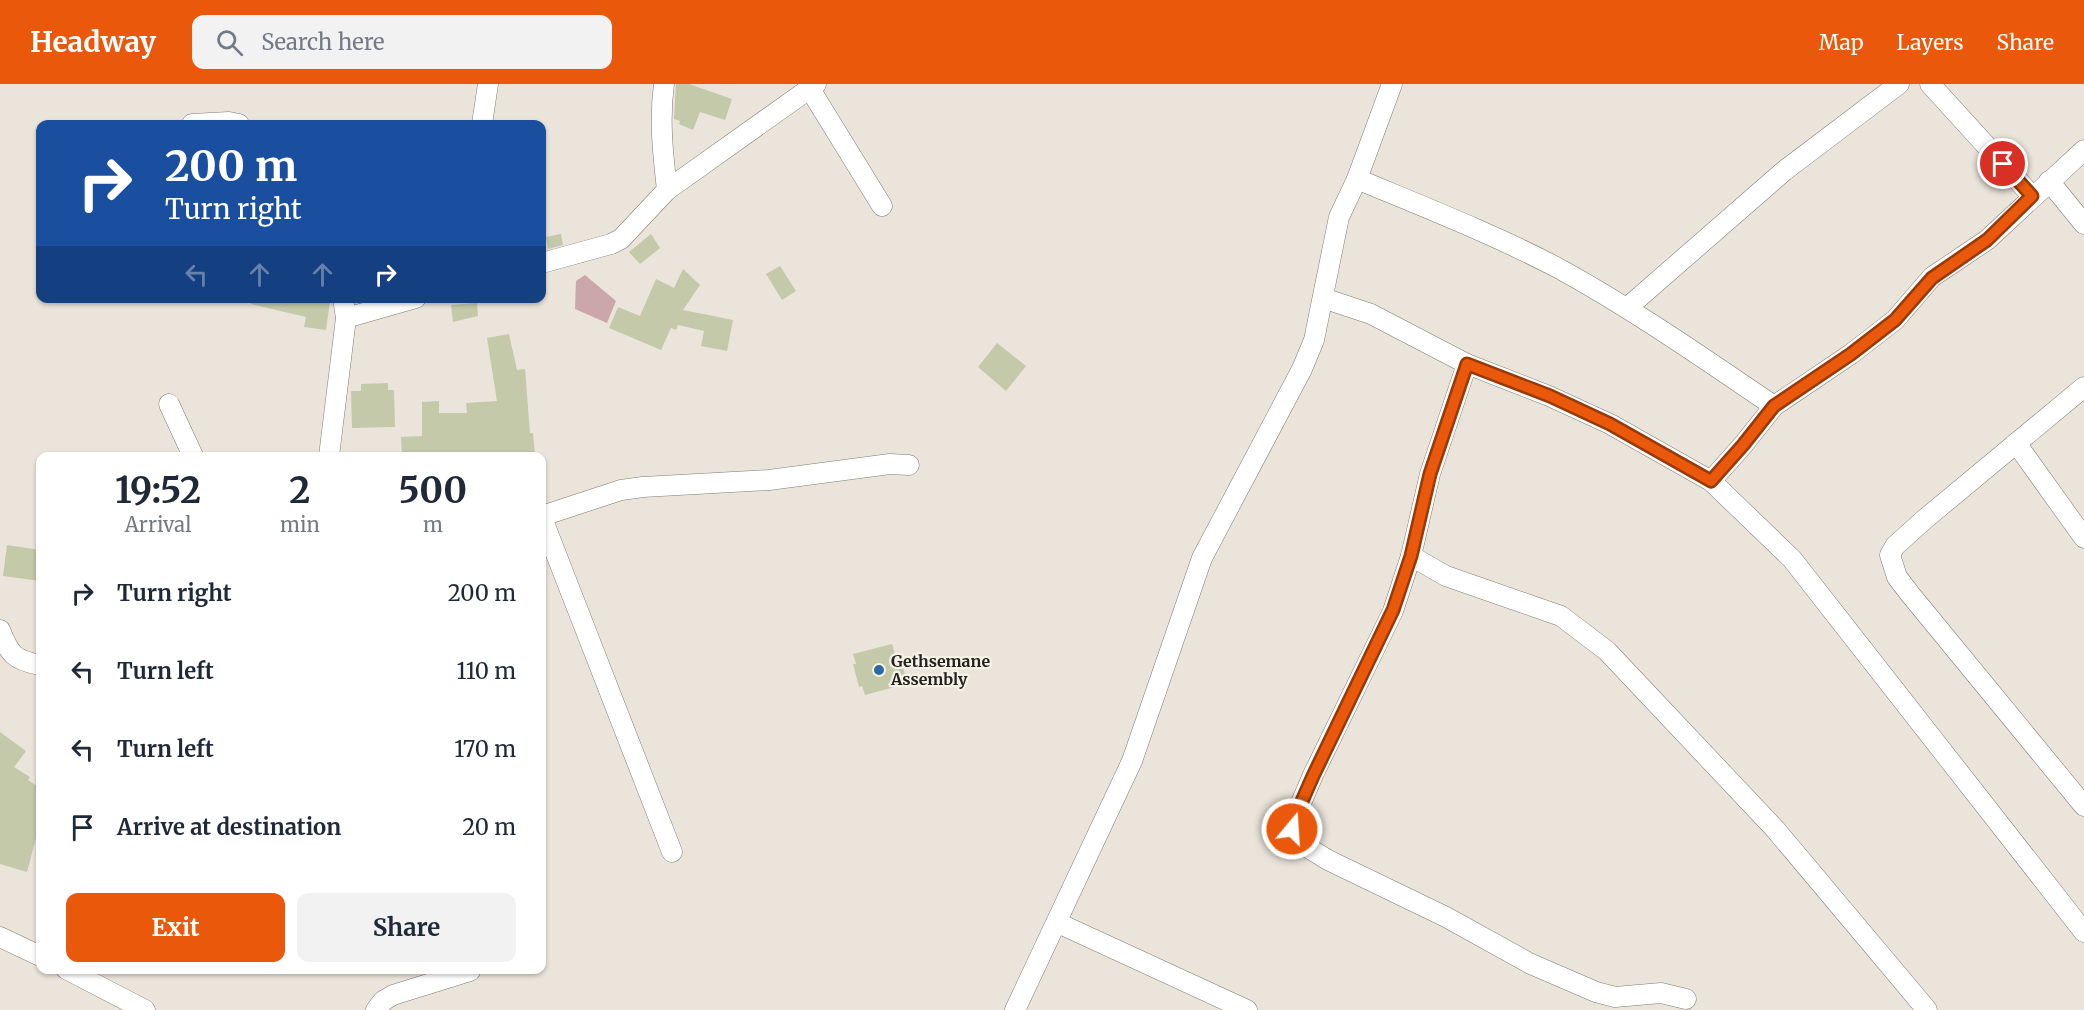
<!DOCTYPE html>
<style>
:root{--surface:#fff;--page:#f2f2f3;--text:#1f2937;--muted:#747a83;--accent:#ea580c}
body{margin:0;font-family:Merriweather,serif;background:var(--page);color:var(--text);height:100vh;display:flex;flex-direction:column;font-size:22px;white-space:nowrap}
*{box-sizing:border-box;margin:0}
p{font-size:20px;color:var(--muted)}
.icon{flex:none;width:33px;height:33px;fill:none;stroke:currentColor;stroke-width:2;stroke-linecap:round;stroke-linejoin:round}
.map{position:relative;flex:1;overflow:hidden}
.panel{position:absolute;left:36px;top:368px;width:510px;height:522px;display:flex;flex-direction:column;background:var(--surface);border-radius:12px;box-shadow:0 2px 4px #0004}
.panel>*{flex:none}
.banner{position:absolute;left:36px;top:36px;width:510px;height:183px;border-radius:12px;box-shadow:0 2px 4px #0004;background:#1a4fa0;color:#fff;overflow:hidden}
.pin{position:absolute;display:grid;place-items:center;width:51px;height:51px;color:#fff;margin:-26px;border:3px solid #fff;border-radius:50%;box-shadow:0 2px 6px #0007}
.me{position:absolute;width:66px;margin:-33px;rotate:18deg;stroke-linejoin:round;filter:drop-shadow(0 0 4px #0008)}
.turn{display:flex;align-items:center;gap:21px;height:126px;padding:0 30px;font-size:27px}
.turn .icon{width:78px;height:78px;stroke-width:2.5}
.turn b{display:block;font-size:42px;line-height:51px}
.lanes{display:flex;align-items:center;height:57px;padding:0 30px;background:#0003;justify-content:center;gap:30px;direction:ltr}
.lanes .off{opacity:.35}
.eta{display:flex;justify-content:space-evenly;align-items:center;height:102px;text-align:center}
.eta b{font-size:36px;font-weight:700;line-height:42px}
.primary-button{display:flex;gap:12px;margin-top:auto;padding:12px 30px}
.primary-button a{flex:1;height:69px;border-radius:12px;background:var(--accent);color:#fff;font-size:24px;font-weight:700;line-height:69px;text-align:center}
.primary-button a+a{background:var(--page);color:var(--text)}
ul{padding:0;list-style:none}
li{display:flex;align-items:center;gap:18px;height:78px;padding:0 30px}
li div{flex:1}
li b{display:block;font-size:22px}
li em{font-style:normal}
header{display:flex;align-items:center;gap:36px;box-sizing:border-box;height:84px;padding:0 30px;background:var(--accent);color:#fff}
header strong{font-size:28px}
nav{display:flex;gap:33px;margin-inline-start:auto;font-size:21px}
.search{width:420px;height:54px;background:var(--page);display:flex;align-items:center;gap:15px;box-sizing:border-box;padding:0 21px;border-radius:12px;color:var(--muted);font-size:22px}
.map>svg:first-child{display:block}
.green{fill:#cca7aa}
.building{fill:#c4c9aa}
.lines{fill:none;stroke-linecap:round;stroke-linejoin:round}
.street-casing{stroke:#807c73;stroke-width:21}
.street{stroke:#fff;stroke-width:20}
.route-casing{stroke:#983908;stroke-width:15}
.route{stroke:#ea580c;stroke-width:10}
.poi-dot{fill:#2d69a0;stroke:#f7f2e8;stroke-width:2}
.labels{text-anchor:middle;stroke-width:4.5;stroke-linejoin:round;paint-order:stroke}
.poi-label{font-size:16px;font-weight:bold;fill:#24221f;stroke:#f7f2e8;text-anchor:start}
</style>
<header>
<strong>Headway</strong>
<div class="search"><svg class="icon" aria-label="search" viewBox="0 0 24 24"><circle cx="10" cy="10" r="6"/><path d="M15 15l6 6"/></svg>Search here</div>
<nav><a>Map</a><a>Layers</a><a>Share</a></nav>
</header>
<div class="map">
<svg width="2084" height="926" viewBox="0 0 2084 926">
<rect width="100%" height="100%" fill="#eae4db"/>
<!-- green -->
<polygon class="green" points="585,191 616,217 607,239 575,225 576,197"/>
<!-- building -->
<g class="building">
<polygon points="676,0 689,0 732,15 725,36 700,28 693,46 679,40 680,37 674,35"/>
<polygon points="561,150 563,161 548,165 546,153"/>
<polygon points="651,150 660,164 640,180 629,168"/>
<polygon points="780,182 796,207 782,216 766,190"/>
<polygon points="683,185 700,201 683,226 733,236 727,267 701,262 704,247 678,241 676,246 671,244 661,266 609,244 618,223 640,232 656,195 674,204"/>
<polygon points="252,214 309,214 330,218 326,246 304,243 306,233 251,220"/>
<polygon points="477,219 478,232 453,238 451,221"/>
<polygon points="509,250 517,286 525,285 530,349 533,349 535,372 402,372 401,353 422,352 422,318 439,317 439,329 467,329 466,319 497,317 487,254"/>
<polygon points="997,259 1026,282 1006,307 978,283"/>
<polygon points="388,299 388,306 394,306 395,343 352,344 351,307 361,307 361,300"/>
<polygon points="7,461 40,466 40,497 3,492"/>
<polygon points="892,560 896,574 900,573 905,591 900,592 902,601 865,611 862,602 859,603 853,580 856,580 853,570"/>
<polygon points="0,648 26,667 14,683 30,693 28,696 40,704 40,739 27,788 0,780"/>
</g>
<g class="lines">
<defs>
<g id="street">
<path d="M 664,0 C 659,36 663,70 667,106"/>
<polyline points="1930,0 2032,112"/>
<polyline points="810,5 882,122"/>
<polyline points="192,40 229,38 239,40"/>
<polyline points="482,40 488,0"/>
<path d="M 1357,95 C 1424,123 1493,150 1558,184 C 1633,225 1703,274 1774,322"/>
<polyline points="2049,97 2084,140"/>
<polyline points="542,179 611,160 621,155 667,106 816,0"/>
<polyline points="1323,214 1371,230 1467,280 1549,312 1610,340 1711,397 1792,475 2084,848"/>
<polyline points="1628,223 1784,87 1899,0"/>
<polyline points="346,234 416,214"/>
<polyline points="1467,280 1430,390 1411,472 1393,527 1313,691 1295,733 1292,745 1297,757 1328,776 1446,833 1531,880 1596,908 1615,913 1661,909 1686,915"/>
<polyline points="2084,303 1925,435 1895,462 1890,471 1897,493 1910,510 2084,722"/>
<polyline points="169,320 193,372"/>
<polyline points="2016,359 2084,454"/>
<polyline points="329,372 346,234 343,214"/>
<polyline points="1711,397 1743,361 1774,322 1851,270 1895,236 1932,193 1987,156 2084,66"/>
<polyline points="542,432 621,406 643,403 769,396 890,380 909,381"/>
<polyline points="542,434 672,768"/>
<polyline points="1411,472 1446,492 1561,532 1607,567 1775,745 1927,926"/>
<path d="M 0,546 C 10,571 14,576 40,581"/>
<polyline points="1058,839 1247,926"/>
<polyline points="0,853 40,872"/>
<polyline points="66,885 145,926"/>
<polyline points="376,926 383,917 393,911 470,887"/>
<polyline points="1015,926 1132,677 1202,474 1302,285 1314,256 1339,133 1357,95 1392,0"/>
</g>
</defs>
<!-- street casing -->
<use href="#street" class="street-casing"/>
<!-- street -->
<use href="#street" class="street"/>
</g>
<g class="lines">
<defs>
<polyline id="route" points="1292,745 1295,733 1313,692 1393,526 1411,472 1430,390 1467,280 1550,312 1610,340 1711,397 1743,361 1774,322 1851,270 1895,236 1932,194 1987,156 2032,112 2003,80"/>
</defs>
<!-- route casing -->
<use href="#route" class="route-casing"/>
<!-- route -->
<use href="#route" class="route"/>
</g>
<!-- markers -->
<circle class="poi-dot" cx="879" cy="586" r="6"/>
<g class="labels">
<!-- poi labels -->
<g class="poi-label">
<text x="891" y="583">Gethsemane<tspan x="891" dy="18">Assembly</tspan></text>
</g>
</g>
</svg>
<div class="pin" style="left:2003px;top:80px;background:#d93025"><svg class="icon" aria-label="arrive" viewBox="0 0 24 24"><path d="M6 21V4h12l-3 4 3 4H6"/></svg></div>
<svg class="me" style="left:1292px;top:745px" viewBox="-20 -20 40 40"><circle r="17" fill="#ea580c" stroke="#fff" stroke-width="3"/><path d="M0-11L8 9 0 5-8 9z" fill="#fff"/></svg>
<div class="banner">
<div class="turn"><svg class="icon" aria-label="right" viewBox="0 0 24 24"><path d="M7 20v-9h11M14 6l5 5-5 5"/></svg><div><b>200 m</b>Turn right</div></div>
<div class="lanes"><svg class="icon off" aria-label="left" viewBox="0 0 24 24"><path d="M17 20v-9H6M10 6l-5 5 5 5"/></svg><svg class="icon off" aria-label="ahead" viewBox="0 0 24 24"><path d="M12 20V5M6 11l6-6 6 6"/></svg><svg class="icon off" aria-label="ahead" viewBox="0 0 24 24"><path d="M12 20V5M6 11l6-6 6 6"/></svg><svg class="icon" aria-label="right" viewBox="0 0 24 24"><path d="M7 20v-9h11M14 6l5 5-5 5"/></svg></div>
</div>
<section class="panel">
<div class="eta">
<div><b>19:52</b><p>Arrival</p></div>
<div><b>2</b><p>min</p></div>
<div><b>500</b><p>m</p></div>
</div>
<ul>
<li><svg class="icon" aria-label="right" viewBox="0 0 24 24"><path d="M7 20v-9h11M14 6l5 5-5 5"/></svg><div><b>Turn right</b></div><em>200 m</em></li>
<li><svg class="icon" aria-label="left" viewBox="0 0 24 24"><path d="M17 20v-9H6M10 6l-5 5 5 5"/></svg><div><b>Turn left</b></div><em>110 m</em></li>
<li><svg class="icon" aria-label="left" viewBox="0 0 24 24"><path d="M17 20v-9H6M10 6l-5 5 5 5"/></svg><div><b>Turn left</b></div><em>170 m</em></li>
<li><svg class="icon" aria-label="arrive" viewBox="0 0 24 24"><path d="M6 21V4h12l-3 4 3 4H6"/></svg><div><b>Arrive at destination</b></div><em>20 m</em></li>
</ul>
<div class="primary-button"><a>Exit</a><a>Share</a></div>
</section>
</div>
